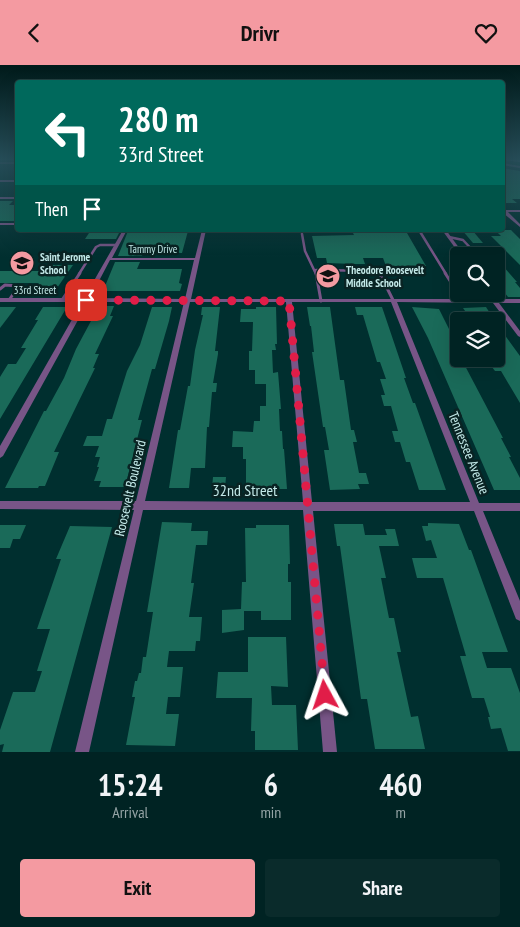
<!DOCTYPE html>
<style>
:root{--surface:#002323;--page:#0a2b2b;--text:#f1f3f6;--muted:#95a4a6;--line:#224041;--accent:#f49aa1}
body{margin:0;font-family:"PT Sans Narrow",sans-serif;background:var(--page);color:var(--text);height:100vh;display:flex;flex-direction:column;font-size:19px;white-space:nowrap}
*{box-sizing:border-box;margin:0}
p{font-size:16px;color:var(--muted)}
.icon{flex:none;width:28px;height:28px;fill:none;stroke:currentColor;stroke-width:2;stroke-linecap:round;stroke-linejoin:round}
.map{position:relative;height:687px;overflow:hidden}
.sheet{display:flex;flex-direction:column;background:var(--surface);flex:1}
.sheet>*{flex:none}
.hud{position:absolute;left:15px;top:15px;width:490px;height:152px;border-radius:5px;box-shadow:0 5px 20px #0002,0 0 0 1px var(--line);background:#00695c;color:#fff;overflow:hidden}
.fabs{position:absolute;left:450px;top:182px;display:grid;gap:10px}
.fabs a{display:grid;place-items:center;width:55px;height:55px;border-radius:5px;background:var(--surface);box-shadow:0 5px 20px #0002,0 0 0 1px var(--line);font-size:25px}
.pin{position:absolute;display:grid;place-items:center;width:42px;height:42px;color:#fff;margin:-21px;border-radius:10px;box-shadow:0 2px 8px #0006}
.me{position:absolute;width:55px;margin:-28px;rotate:355deg;stroke-linejoin:round;filter:drop-shadow(0 0 4px #0008)}
.turn{display:flex;align-items:center;gap:18px;height:105px;padding:0 20px;font-size:22px}
.turn .icon{width:65px;height:65px;stroke-width:2.5}
.turn b{display:block;font-size:35px;line-height:42px}
.then{display:flex;align-items:center;height:48px;padding:0 20px;background:#0003;gap:10px;font-size:19px}
.eta{display:flex;justify-content:space-evenly;align-items:center;height:85px;text-align:center}
.eta b{font-size:30px;font-weight:700;line-height:35px}
.button{display:flex;gap:10px;margin-top:auto;padding:10px 20px}
.button a{flex:1;height:58px;border-radius:5px;background:var(--accent);color:#111;font-size:20px;font-weight:700;line-height:58px;text-align:center}
.button a+a{background:var(--page);color:var(--text)}
header{display:flex;justify-content:space-between;align-items:center;height:65px;padding:0 20px;background:var(--accent);color:#111;font-size:22px;font-weight:700}
.map>svg:first-child{display:block}
.building{fill:#1a6a59}
.lines{fill:none;stroke-linecap:round;stroke-linejoin:round}
.lane-far2{stroke:#785587;stroke-width:2}
.lane-far1{stroke:#785587;stroke-width:2.5}
.lane{stroke:#785587;stroke-width:3}
.street{fill:#785587;fill-rule:evenodd}
.secondary{fill:#a66dbe;fill-rule:evenodd}
.route{stroke:#e11d48;stroke-width:9;stroke-dasharray:0 16.2}
.labels{text-anchor:middle;stroke-width:5;stroke-linejoin:round;paint-order:stroke}
.far-street-label{font-size:11px;fill:#c3e9e8;stroke:#092323}
.far-poi-label{font-size:11px;font-weight:bold;fill:#c3e9e8;stroke:#092323;text-anchor:start}
.street-label{font-size:14px;fill:#c3e9e8;stroke:#092323}
.near-street-label{font-size:16px;fill:#c3e9e8;stroke:#092323}
</style>
<header><svg class="icon" aria-label="back" viewBox="0 0 24 24"><path d="M15 5l-7 7 7 7"/></svg>Drivr<svg class="icon" aria-label="heart" viewBox="0 0 24 24"><path d="M12 20l-8-8c-3-5 5-10 8-4 3-6 11-1 8 4z"/></svg></header>
<div class="map">
<svg width="520" height="687" viewBox="0 0 520 687">
<rect width="100%" height="100%" fill="#002f2f"/>
<!-- building -->
<g class="building">
<polygon points="502,103 520,106 520,134 512,134 517,138 502,138"/>
<polygon points="0,136 13,136 9,140 18,140 18,156 0,156"/>
<polygon points="91,165 116,165 120,166 116,174 85,174"/>
<polygon points="462,165 472,165 483,178 473,178"/>
<polygon points="498,165 511,165 520,174 520,200 491,171 501,171 496,166 499,166"/>
<polygon points="128,166 188,166 182,188 143,188 142,191 118,191"/>
<polygon points="353,168 407,168 426,201 386,201 383,193 363,193 365,199 354,199 327,198 326,193 317,193 312,171 354,170"/>
<polygon points="496,193 517,217 515,217 520,223 520,232 508,232 497,218 502,218 496,211"/>
<polygon points="115,197 140,197 137,204 182,204 179,218 182,219 180,226 103,226"/>
<polygon points="52,200 73,200 57,223 39,226 41,223 35,223 39,218 0,218 0,206 47,206"/>
<polygon points="99,241 114,241 110,251 113,251 95,289 99,289 93,303 95,303 54,387 59,387 45,421 39,421 38,423 5,423 44,346 46,346 64,313 76,284"/>
<polygon points="0,242 16,242 0,263"/>
<polygon points="43,242 67,242 0,354 0,312 8,299 16,299 26,283 21,283 38,255 35,255"/>
<polygon points="152,242 172,242 169,256 155,304 152,304 138,355 142,355 125,422 99,422 101,416 94,416 99,402 97,402 100,392 95,392 99,381 83,381 87,371 102,371 107,354 112,354 127,306 140,280"/>
<polygon points="202,242 220,242 215,286 218,286 218,289 213,318 217,318 216,327 212,327 209,362 207,362 205,403 191,403 189,423 169,423 178,365 180,365 188,321 190,321 195,285 203,250 201,250"/>
<polygon points="256,242 276,242 277,279 275,279 276,285 272,285 273,308 278,307 281,344 279,344 280,366 282,366 283,384 284,384 287,424 246,424 246,394 243,394 243,382 232,382 233,366 253,367 254,356 260,356 260,341 266,341 266,319 255,319 255,305 249,305 249,286 252,286 253,257 240,257 241,244 256,244"/>
<polygon points="307,242 330,242 340,315 344,315 351,365 354,365 357,377 353,377 359,408 366,408 369,419 358,419 360,424 330,425 324,385 329,385 325,362 323,362 312,287 314,287 311,261 310,261"/>
<polygon points="355,242 382,242 406,313 404,313 413,338 415,338 446,425 419,425 410,397 406,397 400,377 395,377 392,366 398,366 391,341 384,341 381,330 385,330 380,314 386,314 380,297 377,297 363,250 357,250"/>
<polygon points="412,242 439,244 459,284 459,294 463,297 503,373 501,373 511,392 509,392 520,413 520,425 494,425 428,273"/>
<polygon points="486,242 495,256 472,256 463,243"/>
<polygon points="496,258 520,291 520,338 501,306 495,306 486,294 496,294"/>
<polygon points="213,412 226,412 225,423 212,423"/>
<polygon points="162,457 192,458 191,466 208,466 207,480 196,480 191,518 194,518 189,552 202,552 200,576 196,576 195,586 169,586 167,602 183,602 180,632 168,632 166,649 179,649 175,681 126,680 135,632 132,632 135,616 137,616 139,608 141,608 143,592 146,592 153,547 147,547"/>
<polygon points="428,458 459,459 469,485 471,485 508,587 482,587 487,603 511,603 520,628 520,686 508,686 501,663 491,664 488,652 490,652 484,633 472,633 460,591 466,591 443,513 417,513 412,493 437,493 431,475 426,476 422,461 428,461"/>
<polygon points="334,459 363,459 365,470 387,470 385,464 395,464 399,481 379,481 386,513 381,513 389,553 394,553 401,587 397,587 411,652 418,651 425,684 375,684 367,634 361,634 340,481 337,481"/>
<polygon points="0,460 26,460 20,474 13,474 10,483 0,483"/>
<polygon points="256,460 289,460 290,499 288,499 288,517 291,517 291,555 261,555 261,546 244,546 244,565 222,568 222,545 241,544 242,517 246,517 245,463 256,463"/>
<polygon points="70,461 112,462 50,687 2,687 4,679 0,680 0,665 13,627 35,627 42,606 37,606 50,564 37,564 61,494 56,494"/>
<polygon points="248,572 286,572 288,622 271,621 272,640 296,640 298,685 255,685 255,666 251,666 252,633 216,633 218,607 248,607"/>
</g>
<g class="lines">
<!-- lane-far2 -->
<g class="lane-far2">
<polyline points="0,98 18,98"/>
<polyline points="502,99 520,102"/>
<polyline points="0,116 15,116 18,114"/>
</g>
<!-- lane-far1 -->
<g class="lane-far1">
<polyline points="419,165 446,209"/>
<polyline points="302,169 305,186 316,209"/>
<polyline points="449,172 463,175 478,191"/>
<polyline points="316,205 374,206 380,209"/>
<polyline points="79,209 96,182 100,180 117,180"/>
</g>
<!-- lane -->
<g class="lane">
<polyline points="316,208 321,236"/>
<polyline points="377,208 380,209 394,237"/>
<polyline points="445,208 463,236"/>
<polyline points="0,224 5,220 19,221 9,235"/>
<polyline points="62,235 80,208"/>
</g>
<!-- street -->
<g class="street">
<rect x="0" y="132" width="18" height="2"/>
<polygon points="502,143 505,145 520,145 520,147 508,147 520,159 520,162 502,147"/>
<rect x="0" y="158" width="18" height="2"/>
<path d="M 123,165 L 127,165 L 112,193 L 195,193 L 202,165 L 206,165 L 191,234 L 491,234 L 487,229 L 493,229 L 497,234 L 520,234 L 520,238 L 499,238 L 520,266 L 520,272 L 518,271 L 493,238 L 397,237 L 479,438 L 520,438 L 520,446 L 483,446 L 520,536 L 520,556 L 516,554 L 474,446 L 313,446 L 337,687 L 323,687 L 303,445 L 143,445 L 89,687 L 75,687 L 134,445 L 0,444 L 0,436 L 136,436 L 184,237 L 88,237 L 3,391 L 0,393 L 0,381 L 82,237 L 0,237 L 0,233 L 84,233 ZM 110,195 L 194,195 L 185,234 L 90,233 ZM 190,237 L 286,237 L 303,437 L 145,436 ZM 292,237 L 391,237 L 470,437 L 312,437 Z"/>
<polygon points="442,165 446,165 465,191 461,191"/>
</g>
<!-- secondary -->
<polygon class="secondary" points="520,95 520,97 505,95"/>
</g>
<!-- sky -->
<linearGradient id="sky" x2="0" y2="1"><stop stop-color="#001a1a"/><stop offset="0.49" stop-color="#264d58"/><stop offset="1" stop-color="#264d58" stop-opacity="0"/></linearGradient>
<rect width="520" height="192" fill="url(#sky)"/>
<g class="lines">
<!-- route -->
<polyline class="route" points="86,235 289,236 325,630"/>
</g>
<!-- icons -->
<defs>
<symbol id="school-disc" viewBox="-11 -11 22 22"><circle r="9.5" fill="#f49aa1" stroke="#092323"/><path d="M0-5L7-2L0 1L-7-2ZM-4 1L0 2.5L4 1V4Q0 6-4 4Z" fill="#111"/></symbol>
</defs>
<g fill-rule="evenodd">
<use href="#school-disc" x="8" y="184" width="28" height="28"/>
<use href="#school-disc" x="314" y="197" width="28" height="28"/>
</g>
<g class="labels">
<!-- far-street labels -->
<g class="far-street-label">
<text x="153" y="188">Tammy Drive</text>
<text x="35" y="229">33rd Street</text>
</g>
<!-- far-poi labels -->
<g class="far-poi-label">
<text x="40" y="196">Saint Jerome<tspan x="40" dy="13">School</tspan></text>
<text x="346" y="209">Theodore Roosevelt<tspan x="346" dy="13">Middle School</tspan></text>
</g>
<!-- street labels -->
<g class="street-label">
<text transform="translate(469 388) rotate(68)" y="5">Tennessee Avenue</text>
<text transform="translate(130 423) rotate(-77)" y="5">Roosevelt Boulevard</text>
</g>
<!-- near-street labels -->
<g class="near-street-label">
<text x="245" y="431">32nd Street</text>
</g>
</g>
</svg>
<div class="fabs">
<a><svg class="icon" aria-label="search" viewBox="0 0 24 24"><circle cx="10" cy="10" r="6"/><path d="M15 15l6 6"/></svg></a>
<a><svg class="icon" aria-label="layers" viewBox="0 0 24 24"><path d="M12 4l9 5-9 5-9-5zM3 14l9 5 9-5"/></svg></a>
</div>
<div class="pin" style="left:86px;top:235px;background:#d93025"><svg class="icon" aria-label="arrive" viewBox="0 0 24 24"><path d="M6 21V4h12l-3 4 3 4H6"/></svg></div>
<svg class="me" style="left:325px;top:630px" viewBox="-20 -20 40 40"><path d="M0-17L14 15 0 8-14 15z" fill="#e11d48" stroke="#fff" stroke-width="4"/></svg>
<div class="hud">
<div class="turn"><svg class="icon" aria-label="left" viewBox="0 0 24 24"><path d="M17 20v-9H6M10 6l-5 5 5 5"/></svg><div><b>280 m</b>33rd Street</div></div>
<div class="then">Then<svg class="icon" aria-label="arrive" viewBox="0 0 24 24"><path d="M6 21V4h12l-3 4 3 4H6"/></svg></div>
</div>
</div>
<section class="sheet">
<div class="eta">
<div><b>15:24</b><p>Arrival</p></div>
<div><b>6</b><p>min</p></div>
<div><b>460</b><p>m</p></div>
</div>
<div class="button"><a>Exit</a><a>Share</a></div>
</section>
